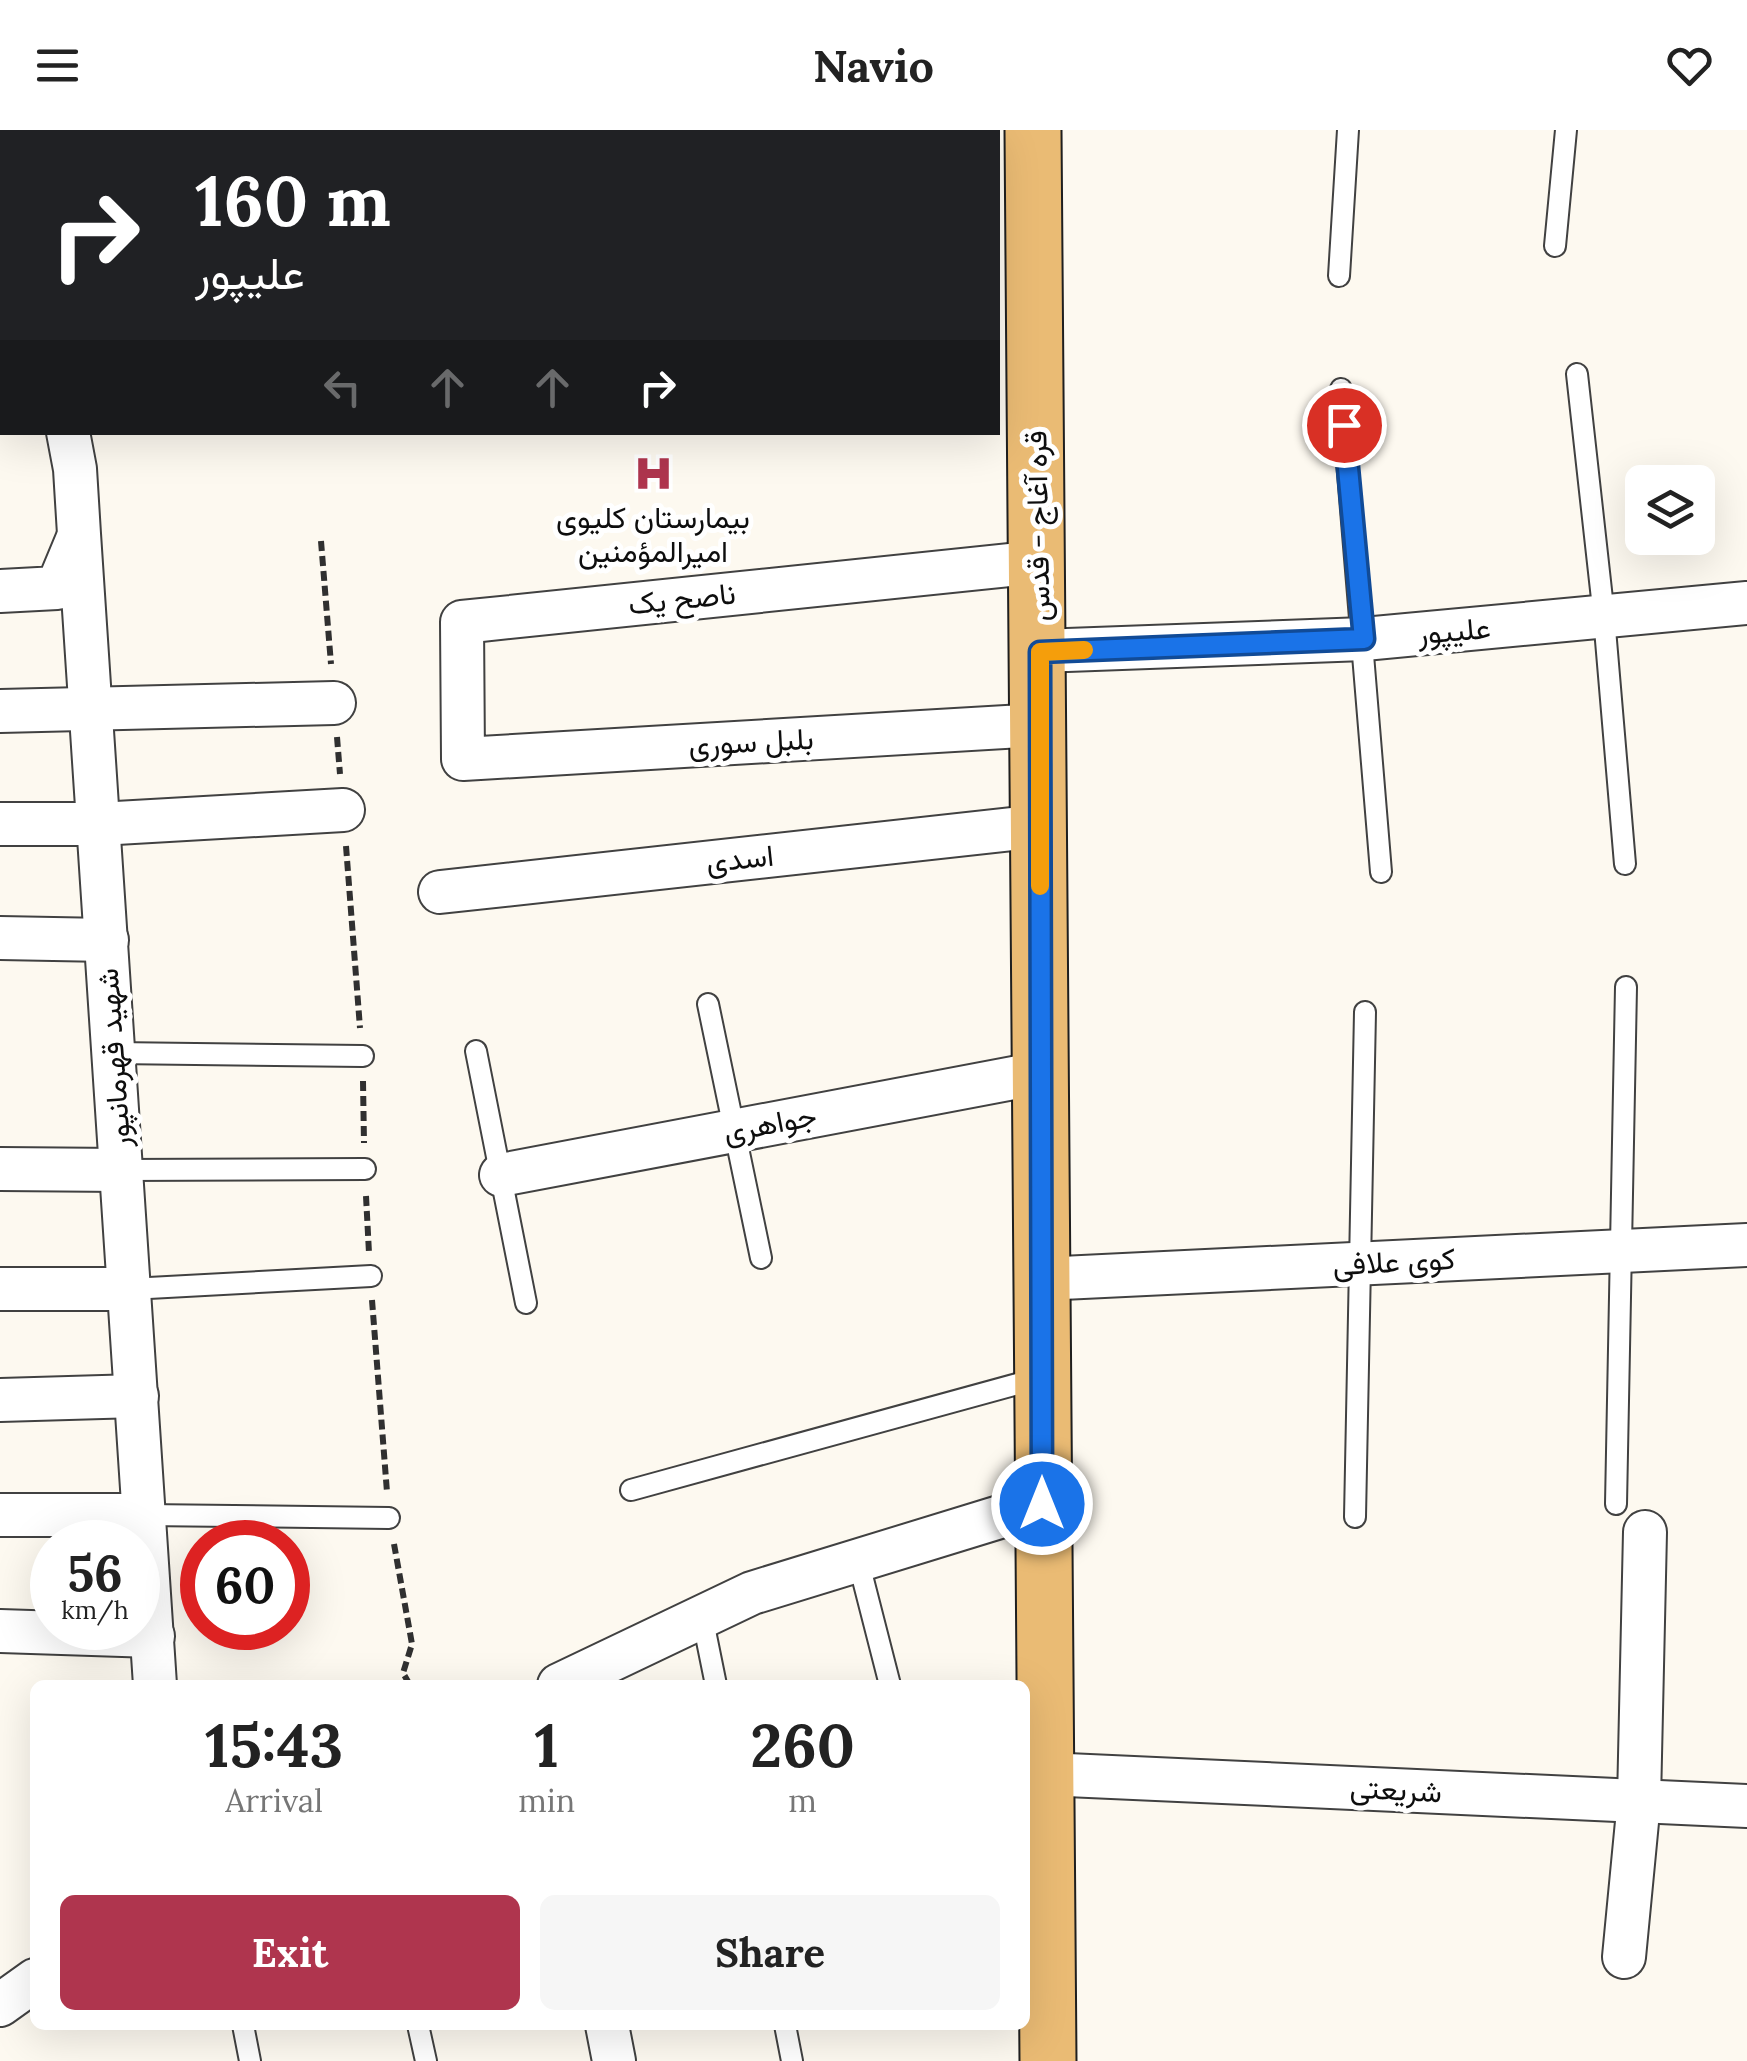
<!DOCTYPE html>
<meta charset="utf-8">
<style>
:root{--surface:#fff;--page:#f6f6f6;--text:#222;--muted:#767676;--accent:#af354e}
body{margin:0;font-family:Lora,Vazirmatn,serif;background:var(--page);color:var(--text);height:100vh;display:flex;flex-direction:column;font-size:38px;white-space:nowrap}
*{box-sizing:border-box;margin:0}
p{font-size:32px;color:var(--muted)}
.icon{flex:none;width:55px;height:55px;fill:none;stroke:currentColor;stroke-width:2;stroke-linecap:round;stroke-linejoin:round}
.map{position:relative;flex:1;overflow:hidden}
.panel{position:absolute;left:30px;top:1550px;width:1000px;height:350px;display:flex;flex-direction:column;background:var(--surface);border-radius:15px;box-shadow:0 10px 40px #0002}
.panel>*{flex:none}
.banner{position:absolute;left:0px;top:0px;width:1000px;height:305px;box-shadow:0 10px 40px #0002;background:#202124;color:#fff;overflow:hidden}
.controls{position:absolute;left:1625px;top:335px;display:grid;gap:20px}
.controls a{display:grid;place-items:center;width:90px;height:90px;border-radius:15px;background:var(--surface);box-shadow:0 10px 40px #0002;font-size:50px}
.speed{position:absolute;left:30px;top:1390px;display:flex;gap:20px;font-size:50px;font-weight:700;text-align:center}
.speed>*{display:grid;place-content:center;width:130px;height:130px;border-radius:50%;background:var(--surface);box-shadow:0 10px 40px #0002;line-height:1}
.speed small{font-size:25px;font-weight:400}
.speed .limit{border:15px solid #d22;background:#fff;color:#111}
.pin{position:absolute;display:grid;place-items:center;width:85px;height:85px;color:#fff;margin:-42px;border:5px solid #fff;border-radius:50%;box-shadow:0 2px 10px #0007}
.me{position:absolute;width:110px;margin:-55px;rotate:0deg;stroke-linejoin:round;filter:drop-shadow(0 0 8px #0008)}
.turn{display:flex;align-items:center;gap:35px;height:210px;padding:0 30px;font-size:45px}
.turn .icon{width:130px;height:130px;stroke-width:2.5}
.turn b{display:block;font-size:70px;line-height:85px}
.lanes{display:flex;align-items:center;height:95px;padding:0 30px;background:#0003;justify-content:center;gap:50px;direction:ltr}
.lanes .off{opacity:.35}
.eta{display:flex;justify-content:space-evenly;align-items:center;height:170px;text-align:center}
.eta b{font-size:60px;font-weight:800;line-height:70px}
.cta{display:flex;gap:20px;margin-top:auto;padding:20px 30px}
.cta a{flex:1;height:115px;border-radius:15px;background:var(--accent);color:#fff;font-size:40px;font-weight:800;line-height:115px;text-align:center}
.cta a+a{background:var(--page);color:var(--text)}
header{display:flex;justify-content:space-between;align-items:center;height:130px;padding:0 30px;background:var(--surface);font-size:45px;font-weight:800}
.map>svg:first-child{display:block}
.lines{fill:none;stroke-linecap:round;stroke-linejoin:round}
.lane-casing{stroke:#414141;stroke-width:24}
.street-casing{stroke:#414141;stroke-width:46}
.secondary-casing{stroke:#303030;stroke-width:59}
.primary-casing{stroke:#1f1f1f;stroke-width:59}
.path{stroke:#303030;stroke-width:6;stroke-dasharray:10 5;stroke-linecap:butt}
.lane{stroke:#fff;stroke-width:20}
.street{stroke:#fff;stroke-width:42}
.secondary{stroke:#f6e4b2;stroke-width:55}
.primary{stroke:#eabb74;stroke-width:55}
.route-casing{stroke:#114b97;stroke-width:25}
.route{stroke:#1a73e8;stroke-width:18}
.slow{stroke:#f59e0b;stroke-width:18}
.labels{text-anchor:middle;stroke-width:10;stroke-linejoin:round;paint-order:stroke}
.poi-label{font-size:30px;fill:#0e0e0e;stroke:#fff}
.street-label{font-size:30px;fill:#0e0e0e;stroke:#fff}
</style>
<header><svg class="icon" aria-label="menu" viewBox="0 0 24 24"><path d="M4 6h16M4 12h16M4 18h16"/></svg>Navio<svg class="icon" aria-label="heart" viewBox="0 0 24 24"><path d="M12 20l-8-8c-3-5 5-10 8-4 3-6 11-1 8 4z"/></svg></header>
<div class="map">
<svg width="1747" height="1931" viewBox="0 0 1747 1931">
<rect width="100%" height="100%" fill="#fdf9f0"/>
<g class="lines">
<defs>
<g id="lane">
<polyline points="213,2 213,0"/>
<polyline points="1555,116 1566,0"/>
<polyline points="1339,146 1348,0"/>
<polyline points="1577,244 1604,487 1625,734"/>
<polyline points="1341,259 1381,742"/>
<polyline points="708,874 761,1128"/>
<polyline points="476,921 526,1173"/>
<polyline points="114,923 363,926"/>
<polyline points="122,1040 365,1039"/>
<polyline points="130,1159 371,1146"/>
<polyline points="631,1360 1039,1248"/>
<polyline points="1616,1374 1626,857"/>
<polyline points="145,1385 389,1388"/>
<polyline points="1355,1387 1365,882"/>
<polyline points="858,1430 890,1555"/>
<polyline points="702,1486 716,1555"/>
<polyline points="243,1895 250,1931"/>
<polyline points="418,1895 426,1931"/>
<polyline points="785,1895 792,1931"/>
</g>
<g id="street">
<polyline points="68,302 75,339 79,404 155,1555"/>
<polyline points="1038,432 462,492 463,629 1039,595"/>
<polyline points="0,461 57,458 77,410"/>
<polyline points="1040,521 1364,509 1747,473"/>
<polyline points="0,581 334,573"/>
<polyline points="0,694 99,694 343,680"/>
<polyline points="440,762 1040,696"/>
<polyline points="0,808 107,810"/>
<polyline points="0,1039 122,1040"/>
<polyline points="501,1045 1040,943"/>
<polyline points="1041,1149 1747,1115"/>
<polyline points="0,1159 130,1159"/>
<polyline points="0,1270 137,1266"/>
<polyline points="0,1385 145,1385"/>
<polyline points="0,1501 153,1506"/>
<polyline points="559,1555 752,1463 1042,1374"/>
<polyline points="1045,1644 1747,1676"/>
<polyline points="1624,1827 1639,1671 1645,1402"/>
<polyline points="0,1875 35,1850"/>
<polyline points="607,1895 614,1931"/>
</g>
<g id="secondary">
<polyline points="451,2 493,0"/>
<polyline points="0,69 2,67"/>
</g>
<path id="primary" d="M 1033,0 C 1039,644 1042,1287 1048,1931"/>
</defs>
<!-- lane casing -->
<use href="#lane" class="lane-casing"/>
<!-- street casing -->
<use href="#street" class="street-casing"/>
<!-- secondary casing -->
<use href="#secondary" class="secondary-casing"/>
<!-- primary casing -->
<use href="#primary" class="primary-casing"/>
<!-- path -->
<g class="path">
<polyline points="321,411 331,534"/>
<polyline points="337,607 340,644"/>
<polyline points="346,716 360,898"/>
<polyline points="363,951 364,1013"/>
<polyline points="366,1066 369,1123"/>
<polyline points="372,1170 387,1362"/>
<polyline points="394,1414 412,1514 403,1543 410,1555"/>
</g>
<!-- lane -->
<use href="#lane" class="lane"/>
<!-- street -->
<use href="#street" class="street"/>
<!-- secondary -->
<use href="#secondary" class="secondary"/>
<!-- primary -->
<use href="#primary" class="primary"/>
</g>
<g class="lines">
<defs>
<polyline id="route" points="1042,1374 1040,522 1364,509 1344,295"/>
</defs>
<!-- route casing -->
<use href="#route" class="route-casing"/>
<!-- route -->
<use href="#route" class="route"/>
<!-- slow -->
<polyline class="slow" points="1040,756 1040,522 1084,520"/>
</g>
<!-- icons -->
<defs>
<symbol id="hospital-bare" viewBox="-9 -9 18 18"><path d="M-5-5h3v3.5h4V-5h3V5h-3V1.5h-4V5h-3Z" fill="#af354e" stroke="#fff" stroke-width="2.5" paint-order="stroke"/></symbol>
</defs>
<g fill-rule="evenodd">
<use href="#hospital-bare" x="626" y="316" width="55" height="55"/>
</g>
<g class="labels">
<!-- poi labels -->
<g class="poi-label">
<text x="653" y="398">بیمارستان کلیوی<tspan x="653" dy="34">امیرالمؤمنین</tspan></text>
</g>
<!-- street labels -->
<g class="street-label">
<text transform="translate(1038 396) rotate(-91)" y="10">قره آغاج - قدس</text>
<text transform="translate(682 469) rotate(-6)" y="10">ناصح یک</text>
<text transform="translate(1454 501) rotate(-5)" y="10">علیپور</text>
<text transform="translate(751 612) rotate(-3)" y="10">بلبل سوری</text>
<text transform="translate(740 729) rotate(-6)" y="10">اسدی</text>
<text transform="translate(114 928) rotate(-94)" y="10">شهید قهرمانپور</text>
<text transform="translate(770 994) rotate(-11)" y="10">جواهری</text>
<text transform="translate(1394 1132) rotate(-3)" y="10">کوی علافی</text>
<text transform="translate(1396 1660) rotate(3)" y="10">شریعتی</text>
</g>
</g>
</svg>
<div class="controls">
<a><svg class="icon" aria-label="layers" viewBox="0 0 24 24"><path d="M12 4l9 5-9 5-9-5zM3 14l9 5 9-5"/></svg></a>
</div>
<div class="speed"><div>56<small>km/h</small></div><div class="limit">60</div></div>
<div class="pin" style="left:1344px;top:295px;background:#d93025"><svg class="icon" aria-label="arrive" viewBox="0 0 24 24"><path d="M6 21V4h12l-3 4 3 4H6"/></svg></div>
<svg class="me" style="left:1042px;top:1374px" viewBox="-20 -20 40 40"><circle r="17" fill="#1a73e8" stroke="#fff" stroke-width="3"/><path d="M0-11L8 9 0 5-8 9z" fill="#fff"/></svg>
<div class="banner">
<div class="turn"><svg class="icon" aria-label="right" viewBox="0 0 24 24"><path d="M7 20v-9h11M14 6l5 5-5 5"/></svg><div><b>160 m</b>علیپور</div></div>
<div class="lanes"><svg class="icon off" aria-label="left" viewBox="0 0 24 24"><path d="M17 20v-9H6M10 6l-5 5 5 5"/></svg><svg class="icon off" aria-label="ahead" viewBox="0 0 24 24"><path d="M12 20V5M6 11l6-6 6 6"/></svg><svg class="icon off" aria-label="ahead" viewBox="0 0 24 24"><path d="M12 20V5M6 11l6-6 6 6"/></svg><svg class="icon" aria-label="right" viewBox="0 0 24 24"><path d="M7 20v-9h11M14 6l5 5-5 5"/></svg></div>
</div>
<section class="panel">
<div class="eta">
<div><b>15:43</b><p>Arrival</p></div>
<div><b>1</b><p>min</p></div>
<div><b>260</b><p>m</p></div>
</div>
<div class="cta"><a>Exit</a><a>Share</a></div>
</section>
</div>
